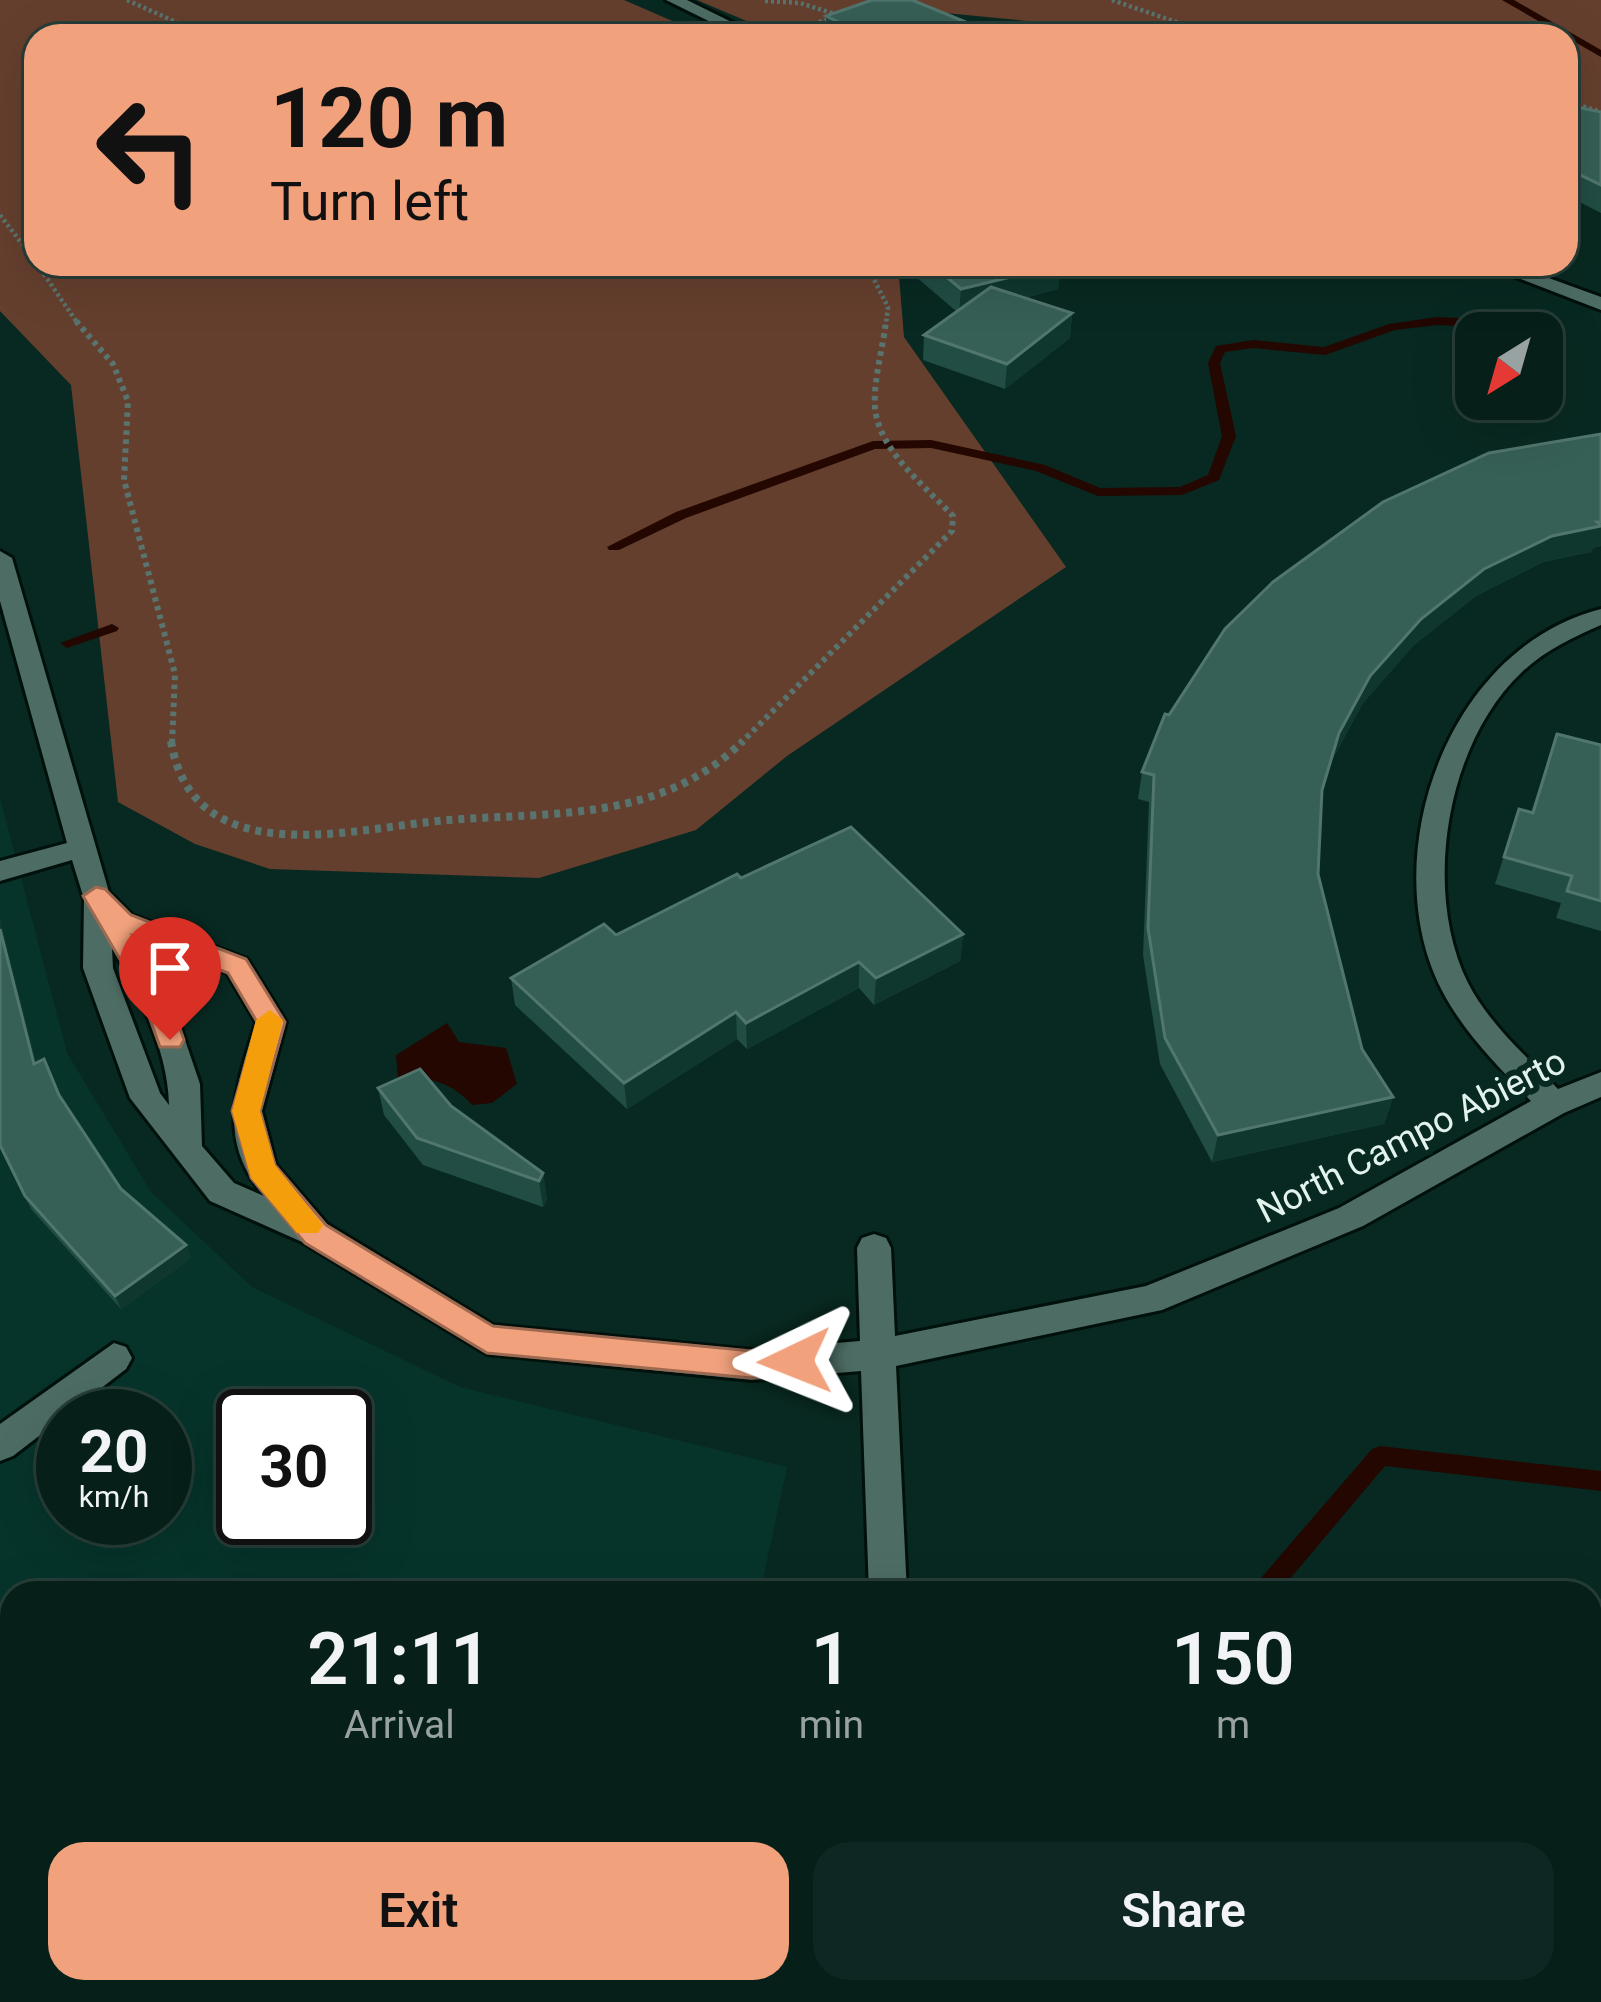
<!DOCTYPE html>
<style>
:root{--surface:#061f19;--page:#0f2722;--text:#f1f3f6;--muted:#98a2a2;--line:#273d38;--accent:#f1a17c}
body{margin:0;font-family:Roboto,sans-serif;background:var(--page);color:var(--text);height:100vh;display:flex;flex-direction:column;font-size:45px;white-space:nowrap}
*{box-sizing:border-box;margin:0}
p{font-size:39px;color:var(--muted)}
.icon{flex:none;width:66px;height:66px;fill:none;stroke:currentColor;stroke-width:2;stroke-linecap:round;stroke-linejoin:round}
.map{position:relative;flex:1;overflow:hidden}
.panel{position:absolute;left:0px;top:1581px;width:1602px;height:423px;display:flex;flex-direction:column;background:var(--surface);border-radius:36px 36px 0 0;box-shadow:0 12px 48px #0002,0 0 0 3px var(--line)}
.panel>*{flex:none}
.banner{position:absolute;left:24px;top:24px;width:1554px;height:252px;border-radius:36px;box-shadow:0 12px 48px #0002,0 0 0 3px var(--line);background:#f1a17c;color:#111;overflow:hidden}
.needle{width:78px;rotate:217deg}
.buttons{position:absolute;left:1455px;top:312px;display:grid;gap:24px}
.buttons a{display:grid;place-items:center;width:108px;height:108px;border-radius:24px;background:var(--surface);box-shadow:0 12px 48px #0002,0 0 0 3px var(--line);font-size:60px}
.speed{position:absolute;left:36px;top:1389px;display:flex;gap:24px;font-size:60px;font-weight:700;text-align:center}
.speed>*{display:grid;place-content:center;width:156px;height:156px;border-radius:50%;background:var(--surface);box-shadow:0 12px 48px #0002,0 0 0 3px var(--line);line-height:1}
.speed small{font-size:30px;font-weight:400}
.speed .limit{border:6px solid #111;border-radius:18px;background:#fff;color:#111}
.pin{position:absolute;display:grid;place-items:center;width:102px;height:102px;color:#fff;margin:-123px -51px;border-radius:50% 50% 50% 0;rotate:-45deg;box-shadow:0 0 12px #0007}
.pin .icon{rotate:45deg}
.me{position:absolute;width:132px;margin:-66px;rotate:268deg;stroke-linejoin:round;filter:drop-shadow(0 0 9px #0008)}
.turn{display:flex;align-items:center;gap:42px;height:252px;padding:0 48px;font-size:54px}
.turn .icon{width:156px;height:156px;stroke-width:2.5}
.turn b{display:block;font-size:84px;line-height:102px}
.eta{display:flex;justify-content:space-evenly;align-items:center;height:204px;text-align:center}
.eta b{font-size:72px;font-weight:600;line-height:84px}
.cta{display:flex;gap:24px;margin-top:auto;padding:24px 48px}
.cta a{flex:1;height:138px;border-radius:36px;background:var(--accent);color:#111;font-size:48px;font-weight:600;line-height:138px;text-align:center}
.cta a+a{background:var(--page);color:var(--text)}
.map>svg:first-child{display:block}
.built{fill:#06342b;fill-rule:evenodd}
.green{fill:#653f2e}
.water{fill:#230700}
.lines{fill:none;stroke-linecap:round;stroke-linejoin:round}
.stream{fill:#230700;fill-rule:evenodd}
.minor-casing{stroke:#00100b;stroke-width:6}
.path-far2{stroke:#59746e;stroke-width:4.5;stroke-dasharray:3 3;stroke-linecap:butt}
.path-far1{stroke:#59746e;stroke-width:6;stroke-dasharray:4.5 4.5;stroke-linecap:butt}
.path{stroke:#59746e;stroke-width:8;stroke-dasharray:6 6;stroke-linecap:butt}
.minor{fill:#4d6d64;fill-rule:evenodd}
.wall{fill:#214d44}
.shaded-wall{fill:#0f372e}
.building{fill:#365f56;stroke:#51766e;stroke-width:3}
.route{fill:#f1a17c;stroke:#9d6951;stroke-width:3}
.slow{fill:#f59e0b}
.labels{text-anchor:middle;stroke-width:12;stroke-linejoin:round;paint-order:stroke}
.street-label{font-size:36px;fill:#e2f3ee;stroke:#082921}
</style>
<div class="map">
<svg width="1601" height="2002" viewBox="0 0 1601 2002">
<rect width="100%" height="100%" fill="#082921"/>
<!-- built -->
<path class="built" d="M 0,798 L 67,1053 L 151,1192 L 252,1287 L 460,1387 L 787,1467 L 760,1593 L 12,1593 L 12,1992 L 674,1992 L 672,2002 L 0,2002 ZM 63,1416 L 165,1416 L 165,1518 L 63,1518 ZM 243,1416 L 345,1416 L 345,1518 L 243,1518 Z"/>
<!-- green -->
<g class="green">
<polygon points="0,0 624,0 707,36 36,36 36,264 898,264 904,337 1066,567 787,756 696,830 539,878 270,869 195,844 118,802 71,385 0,311"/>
<polygon points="697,0 1601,0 1601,121 1566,115 1566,36 1116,36 1038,22 893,8 802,36 782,36"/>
</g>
<!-- water -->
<path class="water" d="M 447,1023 L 459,1042 L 506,1048 L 517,1084 L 492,1103 L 472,1105 C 452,1082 427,1075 398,1080 L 396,1055 Z"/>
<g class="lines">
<!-- stream -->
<g class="stream">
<polygon points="1502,0 1514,0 1601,50 1601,57"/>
<polygon points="1437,317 1521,321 1527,325 1521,329 1437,325 1395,330 1325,355 1253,348 1225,352 1220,363 1236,436 1219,480 1182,495 1098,496 1036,471 931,448 875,449 686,518 619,550 609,550 607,547 676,512 873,441 931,440 1045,465 1100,488 1180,487 1208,475 1222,436 1208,363 1216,346 1253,340 1324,347 1389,324"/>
<polygon points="112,624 119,628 117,631 67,648 60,643"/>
<polygon points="1380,1446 1601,1471 1601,1491 1385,1466 1278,1593 1251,1593 1255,1585 1372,1449"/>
<polygon points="1116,1992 1142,1992 1139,2002 1113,2002"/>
</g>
<defs>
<g id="minor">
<polygon points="666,0 687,0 760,36 739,36"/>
<polygon points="1482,264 1510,264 1601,297 1601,310"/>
<path d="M 0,551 L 12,558 L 109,892 L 132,915 L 247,959 L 286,1022 L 262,1111 L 276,1165 L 327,1224 L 493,1325 L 752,1350 L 860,1341 L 857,1248 L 862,1238 L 874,1234 L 886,1238 L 891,1248 L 895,1336 L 1146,1286 L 1339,1208 L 1531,1101 C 1491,1059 1448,1017 1429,960 C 1385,827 1458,645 1601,609 L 1601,625 C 1573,637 1544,651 1522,672 C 1446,743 1422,891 1468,983 C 1489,1024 1526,1056 1558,1089 L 1601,1072 L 1601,1097 L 1564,1113 L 1363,1226 L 1162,1310 L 896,1366 L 907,1593 L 869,1593 L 861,1371 L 752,1380 L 487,1354 L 302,1242 L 210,1201 L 130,1098 L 83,968 L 84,899 L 72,860 L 0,881 L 0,861 L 67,843 L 0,601 ZM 135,938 L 227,973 L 256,1022 C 237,1087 215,1138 264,1196 L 234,1183 L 202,1146 L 200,1084 L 170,996 ZM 112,948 C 139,995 168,1050 169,1105 L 160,1093 L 113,968 Z"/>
<polygon points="114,1343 126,1347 132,1358 126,1369 13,1456 0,1461 0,1424"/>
<polygon points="814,1992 858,1992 856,2002 812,2002"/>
</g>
</defs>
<!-- minor casing -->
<use href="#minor" class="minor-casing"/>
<!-- path-far2 -->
<g class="path-far2">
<polyline points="127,0 178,23 233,36"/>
<polyline points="1112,0 1217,36"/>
<polyline points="765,1 800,3 838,15"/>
<polyline points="790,30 833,18"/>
<polyline points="1566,101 1601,112"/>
<polyline points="0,215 36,262"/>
<polyline points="37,264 78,324"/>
<polyline points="866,264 888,307 886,324"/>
</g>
<!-- path-far1 -->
<g class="path-far1">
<polyline points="76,321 113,364 128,401 124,480 175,674 172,744"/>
<path d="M 740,744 L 952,531 L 953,516 C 926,487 879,451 875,408 C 873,381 883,348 886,321"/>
</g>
<!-- path -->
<path class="path" d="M 171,741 C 193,877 358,827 448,820 C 553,812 661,822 743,741"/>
<!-- minor -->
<use href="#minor" class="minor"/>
</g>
<!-- wall -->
<g class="wall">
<polygon points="826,16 990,32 1005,36 826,36"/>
<polygon points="1566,105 1601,112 1601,213 1566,195"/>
<polygon points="915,264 1060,264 1058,289 1024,298 1072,313 1070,338 1005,389 923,360 924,335 956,311 915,276"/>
<polygon points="1601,434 1601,546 1593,548 1591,552 1543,562 1476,596 1414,645 1363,703 1332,760 1322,793 1318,874 1362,1049 1393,1097 1384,1124 1212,1162 1160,1064 1143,955 1149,802 1138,799 1142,772 1169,715"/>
<polygon points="1557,734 1601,745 1601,931 1556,918 1561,903 1495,884 1519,809 1531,812"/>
<polygon points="741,878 963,934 960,961 874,1005 859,988 747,1049 737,1039 627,1109 515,1005 511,978 616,935"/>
<polygon points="0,919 36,1063 121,1189 186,1245 191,1258 121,1309 31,1209 0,1145"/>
<polygon points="378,1088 451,1106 543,1173 547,1199 543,1207 423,1165 384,1115"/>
</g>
<!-- shaded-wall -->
<g class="shaded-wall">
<polygon points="1061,265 1058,289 959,314 961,289"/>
<polygon points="1072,313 1070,338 1005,389 1007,364"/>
<polygon points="1601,522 1601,546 1593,548 1591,552 1543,562 1476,596 1414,645 1363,703 1332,760 1339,733 1370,676 1421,619 1484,569 1552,536"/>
<polygon points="0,919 40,1077 34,1064 0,929"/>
<polygon points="963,934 960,961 874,1005 876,978"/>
<polygon points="859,962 859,988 747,1049 746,1023"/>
<polygon points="736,1012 737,1039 627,1109 624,1083"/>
<polygon points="1393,1097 1384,1124 1212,1162 1218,1135"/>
<polygon points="543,1173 547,1199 543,1207 539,1181"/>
<polygon points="186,1245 191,1258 121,1309 115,1296"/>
</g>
<!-- building -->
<g class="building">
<polygon points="872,0 912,0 990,32 1005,36 868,36 826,16"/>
<polygon points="1566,105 1601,112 1601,185 1566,168"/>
<polygon points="931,264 1060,264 1061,265 961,289"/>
<polygon points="991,287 1072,313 1007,364 924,335"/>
<polygon points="1601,434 1601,522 1597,522 1601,526 1552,536 1484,569 1421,619 1370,676 1339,733 1322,790 1318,874 1362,1049 1393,1097 1218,1135 1165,1038 1148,928 1154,775 1142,772 1165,714 1169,715 1225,629 1273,582 1383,502 1489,453"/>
<polygon points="1557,734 1601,745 1601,901 1567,891 1572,876 1504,857 1519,809 1533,813"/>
<polygon points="851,827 963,934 876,978 859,962 746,1023 736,1012 624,1083 511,978 604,924 616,935 737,874 741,878"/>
<polygon points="0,929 34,1064 44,1059 59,1095 121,1189 186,1245 115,1296 25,1196 0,1145"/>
<polygon points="420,1069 451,1106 543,1173 539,1181 417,1138 378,1088"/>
</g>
<!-- route -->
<polygon class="route" points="96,887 105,889 131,915 246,959 285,1022 260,1111 275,1165 326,1225 493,1326 752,1351 795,1348 806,1352 811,1361 806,1371 752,1378 487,1353 305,1243 251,1178 232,1111 257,1022 228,973 133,936 169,996 184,1040 180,1047 160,1047 142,997 83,896"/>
<!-- slow -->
<polygon class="slow" points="270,1010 283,1020 260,1111 275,1165 323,1225 318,1233 297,1233 251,1178 232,1111 256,1020"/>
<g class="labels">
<!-- street labels -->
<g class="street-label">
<text transform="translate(1411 1135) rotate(-27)" y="13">North Campo Abierto</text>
</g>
</g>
</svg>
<div class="buttons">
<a><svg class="needle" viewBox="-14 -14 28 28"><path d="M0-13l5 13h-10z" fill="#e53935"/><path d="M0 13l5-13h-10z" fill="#98a2a2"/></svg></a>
</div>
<div class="speed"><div>20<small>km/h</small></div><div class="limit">30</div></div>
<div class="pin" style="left:170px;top:1040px;background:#d93025"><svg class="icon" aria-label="arrive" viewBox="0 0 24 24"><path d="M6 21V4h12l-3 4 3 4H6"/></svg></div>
<svg class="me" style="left:795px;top:1361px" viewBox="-20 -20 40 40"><path d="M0-17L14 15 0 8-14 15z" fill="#f1a17c" stroke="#fff" stroke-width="4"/></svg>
<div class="banner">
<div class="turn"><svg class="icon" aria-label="left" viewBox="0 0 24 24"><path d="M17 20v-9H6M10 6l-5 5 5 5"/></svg><div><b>120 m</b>Turn left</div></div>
</div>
<section class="panel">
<div class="eta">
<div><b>21:11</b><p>Arrival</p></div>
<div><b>1</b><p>min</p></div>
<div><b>150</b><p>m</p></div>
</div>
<div class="cta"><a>Exit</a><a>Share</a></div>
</section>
</div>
